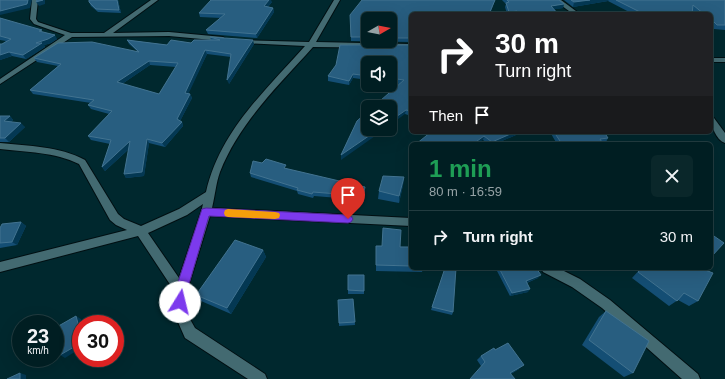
<!DOCTYPE html>
<meta charset="utf-8">
<style>
:root{--surface:#001e22;--page:#0a272a;--text:#f1f3f6;--muted:#95a2a5;--line:#223c40}
body{margin:0;font-family:Helvetica,sans-serif;background:var(--page);color:var(--text);height:100vh;display:flex;flex-direction:column;font-size:15px;white-space:nowrap}
*{box-sizing:border-box;margin:0}
p{font-size:13px;color:var(--muted)}
.icon{flex:none;width:22px;height:22px;fill:none;stroke:currentColor;stroke-width:2;stroke-linecap:round;stroke-linejoin:round}
.map{position:relative;flex:1;overflow:hidden}
.details{position:absolute;left:409px;top:142px;width:304px;height:128px;display:flex;flex-direction:column;background:var(--surface);border-radius:6px;box-shadow:0 4px 16px #0002,0 0 0 1px var(--line)}
.details>*{flex:none}
.top-card{position:absolute;left:409px;top:12px;width:304px;height:122px;border-radius:6px;box-shadow:0 4px 16px #0002,0 0 0 1px var(--line);background:#202124;color:#fff;overflow:hidden}
.needle{width:26px;rotate:81deg}
.buttons{position:absolute;left:361px;top:12px;display:grid;gap:8px}
.buttons a{display:grid;place-items:center;width:36px;height:36px;border-radius:6px;background:var(--surface);box-shadow:0 4px 16px #0002,0 0 0 1px var(--line);font-size:20px}
.speed{position:absolute;left:12px;top:315px;display:flex;gap:8px;font-size:20px;font-weight:700;text-align:center}
.speed>*{display:grid;place-content:center;width:52px;height:52px;border-radius:50%;background:var(--surface);box-shadow:0 4px 16px #0002,0 0 0 1px var(--line);line-height:1}
.speed small{font-size:10px;font-weight:400}
.speed .limit{border:6px solid #d22;background:#fff;color:#111}
.pin{position:absolute;display:grid;place-items:center;width:34px;height:34px;color:#fff;margin:-41px -17px;border-radius:50% 50% 50% 0;rotate:-45deg;box-shadow:0 0 4px #0007}
.pin .icon{rotate:45deg}
.me{position:absolute;width:44px;margin:-22px;rotate:9deg;stroke-linejoin:round;filter:drop-shadow(0 0 3px #0008)}
.turn{display:flex;align-items:center;gap:14px;height:84px;padding:0 20px;font-size:18px}
.turn .icon{width:52px;height:52px;stroke-width:2.5}
.turn b{display:block;font-size:28px;line-height:34px}
.then{display:flex;align-items:center;height:38px;padding:0 20px;background:#0003;gap:8px;font-size:15px}
.round{display:grid;place-items:center;flex:none;width:42px;height:42px;border-radius:6px;background:var(--page)}
.summary{display:flex;align-items:center;justify-content:space-between;height:68px;padding:0 20px}
h1{font-size:24px;font-weight:700;line-height:30px;color:#1e9e55}
ul{padding:0;list-style:none}
li{display:flex;align-items:center;gap:12px;height:52px;padding:0 20px;border-top:1px solid var(--line)}
li div{flex:1}
li b{display:block;font-size:15px}
li em{font-style:normal}
.map>svg:first-child{display:block}
.lines{fill:none;stroke-linecap:round;stroke-linejoin:round}
.minor-casing{stroke:#000f12;stroke-width:2}
.minor{fill:#436a71;fill-rule:evenodd}
.wall{fill:#144e74;fill-rule:evenodd}
.shaded-wall{fill:#043853}
.building{fill:#285e80;stroke:#427390;fill-rule:evenodd}
.route{fill:#7c3aed;stroke:#51269a}
.slow{fill:#f59e0b}
</style>
<div class="map">
<svg width="725" height="379" viewBox="0 0 725 379">
<rect width="100%" height="100%" fill="#00282e"/>
<g class="lines">
<defs>
<g id="minor">
<polygon points="32,0 38,0 36,19 38,22 71,33 104,33 151,0 158,0 113,33 169,32 223,37 226,39 223,41 169,36 72,37 0,84 0,79 65,35 34,24 30,19"/>
<path d="M 334,0 L 340,0 L 316,42 L 411,44 L 411,48 L 313,47 C 279,85 239,123 220,172 C 216,183 215,196 212,208 L 411,218 L 411,226 L 210,216 L 187,291 L 186,312 L 195,328 L 265,374 L 267,379 L 248,379 L 185,338 L 174,313 L 175,292 L 138,236 L 0,272 L 0,262 L 127,230 L 116,225 L 110,220 L 79,164 C 55,152 26,152 0,149 L 0,143 C 29,146 59,146 85,160 L 118,214 L 124,219 L 141,226 L 179,209 L 206,192 C 220,131 265,91 305,46 L 241,43 L 238,41 L 239,40 L 309,42 ZM 203,204 L 201,212 L 179,278 L 148,233 L 187,215 Z"/>
<polygon points="554,0 561,0 580,14 573,14"/>
<rect x="711" y="58" width="14" height="4"/>
<path d="M 711,117 L 714,118 L 725,133 L 725,143 C 716,140 711,126 711,117 Z"/>
<polygon points="541,268 558,268 580,279 610,300 698,374 700,379 682,379 602,308 572,287 543,272"/>
</g>
</defs>
<!-- minor casing -->
<use href="#minor" class="minor-casing"/>
<!-- minor -->
<use href="#minor" class="minor"/>
</g>
<!-- wall -->
<g class="wall">
<polygon points="89,0 118,0 121,13 98,12 91,6 89,2"/>
<path d="M 495,0 L 490,14 L 411,14 L 411,42 L 351,41 L 350,15 ZM 368,19 L 390,19 L 390,41 L 368,41 Z"/>
<polygon points="502,0 559,0 564,4 563,8 554,9 558,14 507,14 505,7 506,4"/>
<polygon points="564,0 725,0 725,30 714,29 711,27 711,14 696,14 693,11 692,14 633,14 608,1 573,7"/>
<polygon points="272,2 268,7 273,8 274,12 257,38 208,34 206,30 221,18 200,17 199,13"/>
<polygon points="0,18 44,33 57,39 51,43 44,45 45,47 26,59 12,56 0,60 0,44 2,44 6,41 0,40"/>
<path d="M 210,37 L 254,44 L 229,84 L 231,57 L 207,54 L 188,93 L 190,94 L 192,98 L 180,121 L 182,122 L 183,126 L 165,147 L 149,143 L 144,176 L 126,178 L 124,174 L 129,149 L 105,171 L 102,167 L 110,144 L 91,140 L 88,136 L 109,114 L 91,109 L 88,105 L 91,103 L 33,94 L 30,90 L 58,66 L 37,62 L 34,58 L 137,51 L 129,44 L 127,40 L 167,45 L 191,43 L 211,40 ZM 150,65 L 176,67 L 159,94 L 122,84 Z"/>
<polygon points="411,45 411,116 405,114 399,84 390,83 390,63 368,63 368,80 353,78 349,85 328,81 328,76"/>
<polygon points="0,116 10,116 13,120 11,122 25,127 9,142 0,142"/>
<polygon points="431,132 516,135 495,144 488,144 483,140"/>
<polygon points="550,132 604,132 608,138 606,142 602,142 603,144 557,144"/>
<polygon points="286,169 365,191 363,200 314,196 313,198 298,194 297,191 251,177 250,173"/>
<polygon points="404,177 403,185 399,203 378,199 379,191"/>
<polygon points="21,222 26,226 17,245 0,248 0,228"/>
<polygon points="376,246 411,247 411,268 423,268 422,272 376,271"/>
<polygon points="263,250 266,257 231,314 201,301 196,295"/>
<polygon points="445,268 453,312 452,315 431,310"/>
<polygon points="498,268 536,268 538,278 527,283 528,292 510,296 497,271"/>
<polygon points="641,268 700,268 698,301 689,306 678,300 669,306 632,278"/>
<polygon points="364,275 364,294 348,294 348,290"/>
<polygon points="353,299 355,325 339,326 339,323"/>
<polygon points="606,311 633,373 624,377 582,345 599,317"/>
<polygon points="495,350 519,369 511,374 481,366 477,360 481,356"/>
</g>
<!-- shaded-wall -->
<g class="shaded-wall">
<polygon points="28,0 32,0 30,8 0,15 0,11"/>
<polygon points="43,0 45,0 45,4 39,6 36,2"/>
<polygon points="117,0 118,0 121,13 119,10"/>
<polygon points="269,0 271,0 272,2 265,10 264,6"/>
<polygon points="590,0 609,0 608,1 573,7 574,2"/>
<polygon points="564,4 563,8 550,10 551,6"/>
<polygon points="273,8 274,12 257,38 256,34"/>
<polygon points="517,11 516,14 508,14 509,12"/>
<polygon points="55,35 57,39 51,43 44,45 45,47 26,59 23,55 36,43"/>
<polygon points="253,40 254,44 229,84 227,80"/>
<polygon points="205,50 207,54 187,97 185,93"/>
<polygon points="9,52 12,56 0,60 0,55"/>
<polygon points="149,61 150,65 119,86 117,82"/>
<polygon points="353,74 353,78 349,85 349,81"/>
<polygon points="190,94 192,98 179,123 177,119"/>
<polygon points="406,110 405,114 390,125 390,121"/>
<polygon points="10,116 13,120 7,125 4,121"/>
<polygon points="182,122 183,126 165,147 162,143"/>
<polygon points="21,123 25,127 9,142 5,138"/>
<polygon points="379,129 385,129 341,160 341,155"/>
<polygon points="515,132 517,132 516,135 495,144 491,144 492,142"/>
<polygon points="484,136 483,140 477,144 473,144"/>
<polygon points="147,139 149,143 144,176 126,178 124,174"/>
<polygon points="130,141 133,145 105,171 102,167"/>
<polygon points="404,177 403,185 399,203 399,196"/>
<polygon points="21,222 26,226 17,245 12,242"/>
<polygon points="263,250 266,257 231,314 227,308"/>
<polygon points="541,275 538,278 523,284 526,281"/>
<polygon points="530,289 528,292 510,296 512,293"/>
<polygon points="76,316 81,319 82,324 81,324 81,335"/>
<polygon points="81,343 81,348 65,358 60,355"/>
<polygon points="524,365 519,369 506,376 510,373"/>
<polygon points="20,373 26,375 26,379 20,379"/>
</g>
<!-- building -->
<g class="building">
<polygon points="0,0 28,0 27,4 0,11"/>
<polygon points="37,0 43,0 36,2"/>
<polygon points="89,0 117,0 119,10 96,9 89,2"/>
<polygon points="211,0 269,0 264,6 273,8 256,34 206,30 225,14 199,13"/>
<polygon points="362,0 495,0 489,14 466,14 456,13 456,14 411,14 411,38 390,38 390,19 368,19 368,37 351,37 350,15"/>
<polygon points="507,0 559,0 564,4 551,6 558,14 519,14 517,11 509,12 506,3 509,2"/>
<polygon points="571,0 590,0 574,2"/>
<polygon points="616,0 725,0 725,25 717,25 711,19 711,14 704,14 693,5 692,14 638,14 640,12"/>
<polygon points="0,18 42,30 39,31 55,35 48,39 36,43 42,43 23,55 9,52 0,55 0,44 2,44 11,39 0,36"/>
<path d="M 210,37 L 253,40 L 227,80 L 231,54 L 205,50 L 185,93 L 190,94 L 177,119 L 182,122 L 162,143 L 147,139 L 142,172 L 124,174 L 130,141 L 102,167 L 111,140 L 88,136 L 112,111 L 88,105 L 94,100 L 30,90 L 61,64 L 34,58 L 58,43 L 92,42 L 139,52 L 127,40 L 167,45 L 171,40 L 191,43 L 194,40 L 220,40 ZM 149,61 L 178,63 L 159,94 L 117,82 Z"/>
<polygon points="340,45 411,45 411,111 406,110 390,121 390,107 373,107 404,80 390,78 390,63 368,63 368,76 353,74 349,81 328,76 336,65"/>
<polygon points="368,111 368,129 379,129 341,155 357,121"/>
<polygon points="0,116 10,116 4,121 21,123 5,138 0,138"/>
<polygon points="431,132 515,132 492,142 484,136 473,144 416,144"/>
<polygon points="554,132 604,132 608,138 600,139 603,144 562,144"/>
<polygon points="266,159 286,165 284,168 365,187 363,196 313,192 312,194 297,190 298,188 250,173 253,161 262,163"/>
<polygon points="383,176 404,177 399,196 379,191"/>
<polygon points="21,222 12,242 0,243 0,228 2,224"/>
<polygon points="383,228 401,230 400,247 411,247 411,266 376,265 376,246 382,246"/>
<polygon points="711,234 724,243 711,257"/>
<polygon points="235,240 263,250 227,308 196,295"/>
<polygon points="445,268 456,268 453,312 432,307"/>
<polygon points="499,268 536,268 541,275 526,281 530,289 512,293"/>
<polygon points="642,268 700,268 713,273 698,301 684,293 677,301 638,272"/>
<polygon points="348,275 364,275 364,291 348,290"/>
<polygon points="353,299 355,322 339,323 338,300"/>
<polygon points="606,311 649,341 633,373 589,340"/>
<polygon points="76,316 81,335 81,343 60,355 55,332 55,328"/>
<polygon points="508,343 524,365 510,373 515,379 470,379 485,362 481,356 494,348 495,350"/>
<polygon points="20,373 20,379 7,379"/>
</g>
<!-- route -->
<polygon class="route" points="206,208 348,215 351,216 353,219 351,222 348,223 209,216 187,291 184,306 180,307 177,306 175,302 175,291 201,212 202,209"/>
<!-- slow -->
<polygon class="slow" points="228,209 275,212 279,213 280,215 279,218 275,219 228,217 225,216 224,213 225,210"/>
</svg>
<div class="buttons">
<a><svg class="needle" viewBox="-14 -14 28 28"><path d="M0-13l5 13h-10z" fill="#e53935"/><path d="M0 13l5-13h-10z" fill="#95a2a5"/></svg></a>
<a><svg class="icon" aria-label="sound" viewBox="0 0 24 24"><path d="M4 9h4l5-4v14l-5-4H4zM17 9q2 3 0 6"/></svg></a>
<a><svg class="icon" aria-label="layers" viewBox="0 0 24 24"><path d="M12 4l9 5-9 5-9-5zM3 14l9 5 9-5"/></svg></a>
</div>
<div class="speed"><div>23<small>km/h</small></div><div class="limit">30</div></div>
<div class="pin" style="left:348px;top:219px;background:#d93025"><svg class="icon" aria-label="arrive" viewBox="0 0 24 24"><path d="M6 21V4h12l-3 4 3 4H6"/></svg></div>
<svg class="me" style="left:180px;top:302px" viewBox="-20 -20 40 40"><circle r="19" fill="#fff"/><path d="M0-13L10 11 0 6-10 11z" fill="#7c3aed"/></svg>
<div class="top-card">
<div class="turn"><svg class="icon" aria-label="right" viewBox="0 0 24 24"><path d="M7 20v-9h11M14 6l5 5-5 5"/></svg><div><b>30 m</b>Turn right</div></div>
<div class="then">Then<svg class="icon" aria-label="arrive" viewBox="0 0 24 24"><path d="M6 21V4h12l-3 4 3 4H6"/></svg></div>
</div>
<section class="details">
<div class="summary"><div><h1>1 min</h1><p>80 m · 16:59</p></div><a class="round"><svg class="icon" aria-label="close" viewBox="0 0 24 24"><path d="M6 6l12 12M18 6L6 18"/></svg></a></div>
<ul>
<li><svg class="icon" aria-label="right" viewBox="0 0 24 24"><path d="M7 20v-9h11M14 6l5 5-5 5"/></svg><div><b>Turn right</b></div><em>30 m</em></li>
</ul>
</section>
</div>
